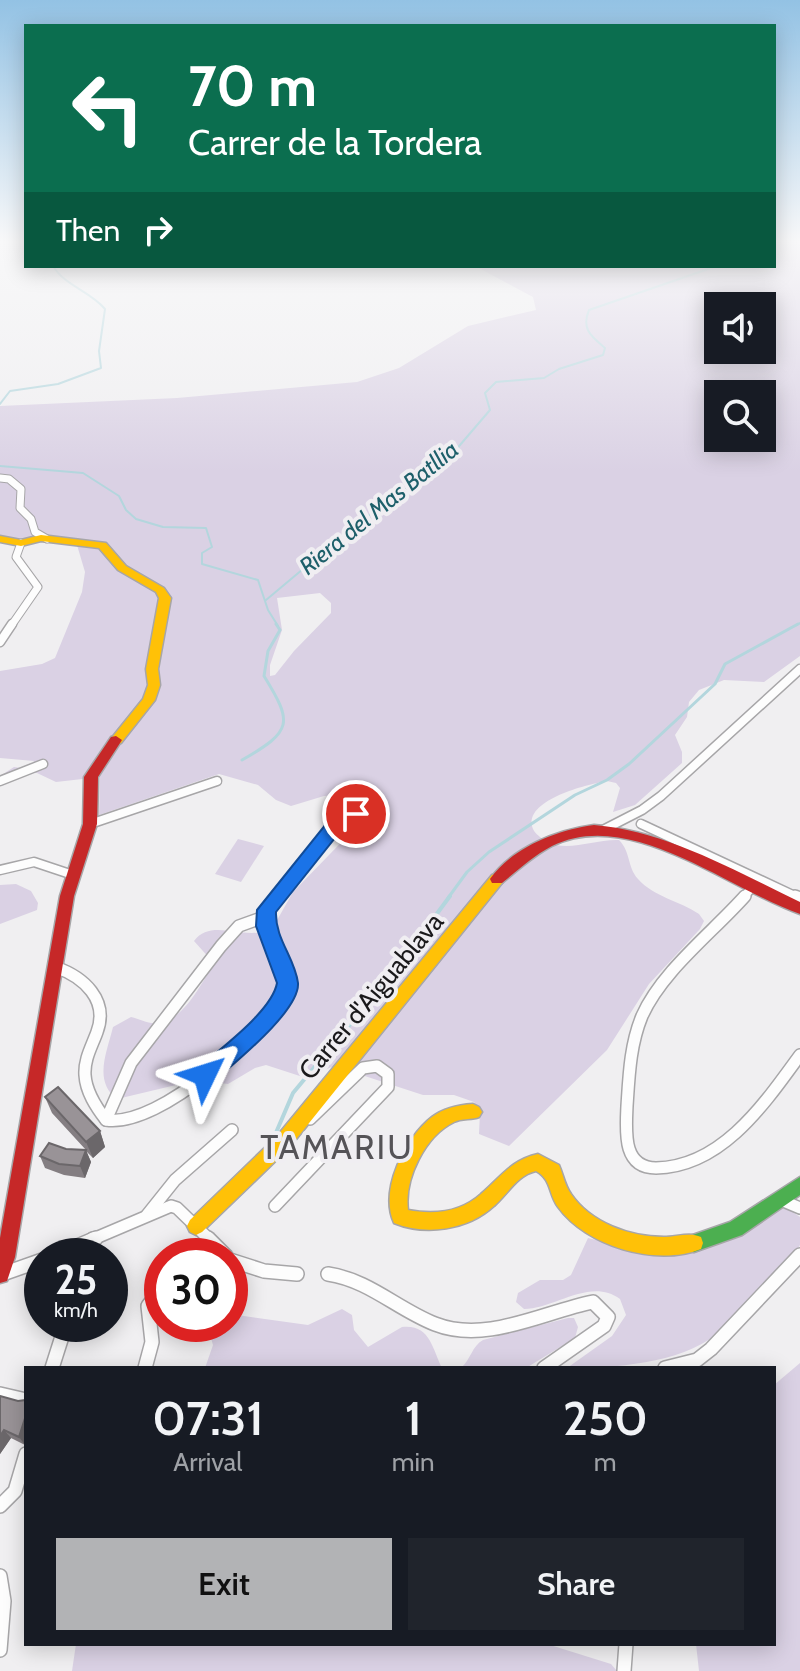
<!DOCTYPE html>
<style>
:root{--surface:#171b24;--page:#20242c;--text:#f1f3f6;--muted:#9ea1a6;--accent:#b2b3b5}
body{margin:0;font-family:Cabin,sans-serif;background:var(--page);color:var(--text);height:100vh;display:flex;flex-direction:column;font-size:30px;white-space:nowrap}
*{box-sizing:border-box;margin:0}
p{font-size:26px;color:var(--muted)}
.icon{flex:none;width:44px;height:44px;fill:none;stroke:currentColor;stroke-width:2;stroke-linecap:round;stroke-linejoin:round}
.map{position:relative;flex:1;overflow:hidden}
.drawer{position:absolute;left:24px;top:1366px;width:752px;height:280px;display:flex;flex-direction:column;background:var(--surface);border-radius:0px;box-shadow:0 4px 20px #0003}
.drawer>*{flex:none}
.top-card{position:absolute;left:24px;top:24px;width:752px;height:244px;border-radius:0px;box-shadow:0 4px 20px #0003;background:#0b6e4f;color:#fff;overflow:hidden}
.buttons{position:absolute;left:704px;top:292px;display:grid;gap:16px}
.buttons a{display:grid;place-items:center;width:72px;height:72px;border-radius:0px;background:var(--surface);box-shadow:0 4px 20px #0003;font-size:40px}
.speed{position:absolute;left:24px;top:1238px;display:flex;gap:16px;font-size:40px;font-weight:700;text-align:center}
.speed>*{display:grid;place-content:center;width:104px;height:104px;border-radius:50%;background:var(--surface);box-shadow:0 4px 20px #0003;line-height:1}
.speed small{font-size:20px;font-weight:400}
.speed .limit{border:12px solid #d22;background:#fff;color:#111}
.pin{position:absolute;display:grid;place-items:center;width:68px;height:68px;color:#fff;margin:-34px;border:4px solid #fff;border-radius:50%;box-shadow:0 2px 8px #0007}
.me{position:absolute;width:88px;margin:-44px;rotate:49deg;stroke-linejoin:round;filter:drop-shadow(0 0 6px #0008)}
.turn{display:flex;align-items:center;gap:28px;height:168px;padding:0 32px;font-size:36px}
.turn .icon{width:104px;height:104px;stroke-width:2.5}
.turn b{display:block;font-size:56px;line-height:68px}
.then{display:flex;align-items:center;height:76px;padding:0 32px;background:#0003;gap:16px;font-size:30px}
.eta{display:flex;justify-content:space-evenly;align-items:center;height:136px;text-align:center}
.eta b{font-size:48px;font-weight:600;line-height:56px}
.cta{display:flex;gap:16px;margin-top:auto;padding:16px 32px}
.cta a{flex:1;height:92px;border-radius:0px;background:var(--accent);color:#111;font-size:32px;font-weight:600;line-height:92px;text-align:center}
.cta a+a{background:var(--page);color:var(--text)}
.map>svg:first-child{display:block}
.green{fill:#dad1e4;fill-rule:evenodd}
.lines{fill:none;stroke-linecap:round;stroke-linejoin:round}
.stream-far2{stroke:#b3d6dd;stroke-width:2}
.stream-far1{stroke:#b3d6dd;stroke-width:3}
.stream{stroke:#b3d6dd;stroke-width:4}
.street-far3-casing{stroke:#a7a6a8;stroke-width:9}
.street-far2-casing{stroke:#a7a6a8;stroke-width:11}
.street-far1-casing{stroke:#a7a6a8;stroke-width:14}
.street-casing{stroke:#a7a6a8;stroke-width:16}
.fast-casing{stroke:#a7a6a8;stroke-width:3}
.slow-casing{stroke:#a7a6a8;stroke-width:3}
.jam-casing{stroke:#a7a6a8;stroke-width:3}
.street-far3{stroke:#fdfdfd;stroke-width:7}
.street-far2{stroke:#fdfdfd;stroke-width:8}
.street-far1{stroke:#fdfdfd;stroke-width:11}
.street{stroke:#fdfdfd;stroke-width:13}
.fast{fill:#4caf50;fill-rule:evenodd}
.slow{fill:#ffc107;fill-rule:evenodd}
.jam{fill:#c62828;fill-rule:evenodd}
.wall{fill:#847e82}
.shaded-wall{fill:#6b676a}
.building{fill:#999397;stroke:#6b676a;stroke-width:2}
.route{fill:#1a73e8;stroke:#114b97;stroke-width:2}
.labels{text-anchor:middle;stroke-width:8;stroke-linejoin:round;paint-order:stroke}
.far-water-label{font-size:24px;font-style:italic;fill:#1d5f6a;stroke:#f0eef2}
.street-label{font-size:26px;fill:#1a191b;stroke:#f0eef2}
.near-neighbourhood-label{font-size:34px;letter-spacing:2px;fill:#555357;stroke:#f0eef2}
</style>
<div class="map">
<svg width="800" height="1671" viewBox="0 0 800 1671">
<rect width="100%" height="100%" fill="#f0eff1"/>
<!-- green -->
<g class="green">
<path d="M 774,239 L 800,239 L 800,656 L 764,682 L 724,680 L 699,690 L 689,702 L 687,717 L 675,735 L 682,752 L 682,763 L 635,805 L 613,812 L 620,788 L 616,783 L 607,781 C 589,784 526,799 532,826 C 534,836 548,842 556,845 C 576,849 598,839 619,840 C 631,852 627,867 638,879 C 654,897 680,901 699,914 L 704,921 L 700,929 L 649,984 L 607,1050 L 509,1146 L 479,1134 L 480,1112 L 474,1102 L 454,1095 L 423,1095 L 334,1066 L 306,1078 L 266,1065 L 255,1068 L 228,1084 L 197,1080 L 117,1099 C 93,1081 107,1052 113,1027 L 131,1017 C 140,1019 148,1024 157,1023 C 183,1021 199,987 212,967 L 211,960 L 194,941 C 212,917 244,942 272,929 L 293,892 L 365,818 L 365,805 L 357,794 L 324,796 L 291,806 L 276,800 L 258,785 L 219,774 L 99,815 L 100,777 L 56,782 L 37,773 L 13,772 L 0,776 L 14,767 L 29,769 L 34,761 L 0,758 L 0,671 L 42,664 L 55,658 L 82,592 L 85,572 L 77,545 L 0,538 L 0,406 L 177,398 L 357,382 L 399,368 L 468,326 L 536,310 L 533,297 L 475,266 L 774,266 ZM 718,306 L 762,306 L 762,350 L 718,350 ZM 718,394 L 762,394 L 762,438 L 718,438 ZM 320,593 L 331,603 L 331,613 L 294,651 L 275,675 L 270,676 L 270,665 L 282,630 L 277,598 Z"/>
<polygon points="238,839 264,846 241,882 215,874"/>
<polygon points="16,884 31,891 38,903 37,910 0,924 0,885"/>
<path d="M 777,1209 L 788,1209 L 800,1217 L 800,1245 L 792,1259 C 767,1283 744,1312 717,1334 C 679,1364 614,1368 567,1368 L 612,1336 L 626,1315 L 620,1299 C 590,1277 555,1309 524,1309 L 516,1302 L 518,1293 L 540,1280 L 563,1280 L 571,1275 L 588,1238 L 649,1252 Z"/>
<path d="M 342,1309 L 352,1315 L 354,1330 L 368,1347 L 402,1327 C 430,1324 432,1348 442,1368 L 205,1368 L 213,1345 L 207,1324 L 230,1324 L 230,1314 L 308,1325 Z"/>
<path d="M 568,1318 L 574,1318 L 578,1327 L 575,1338 L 526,1368 L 461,1368 C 471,1359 472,1346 483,1340 Z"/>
<polygon points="800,1363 800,1671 699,1671 696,1644 774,1644 774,1385"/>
<polygon points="76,1644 547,1644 611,1664 617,1671 72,1671"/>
</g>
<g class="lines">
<!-- stream-far2 -->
<g class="stream-far2">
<polyline points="774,242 786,239"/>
<path d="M 0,404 L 10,391 L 58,384 L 101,368 L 99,351 L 105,309 C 90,291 65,286 53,266"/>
<polyline points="0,466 83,473 119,496 126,510 136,519 163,527 206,528 212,547 202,553 202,564 258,580 268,610 278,626"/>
<path d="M 266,600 L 358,523 L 448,459 L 490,410 L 485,393 L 496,382 L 544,378 L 559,369 L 603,355 L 605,348 C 591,336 581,329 589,310 L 717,266"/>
<polyline points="795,626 800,623"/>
</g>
<!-- stream-far1 -->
<g class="stream-far1">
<path d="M 242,760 C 293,731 293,723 264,676 L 268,651 L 280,630 L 276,624"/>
<polyline points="448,898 467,872 489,852 575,795 607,780 629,764 715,684 725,664 798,624"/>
</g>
<!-- stream -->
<polyline class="stream" points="272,1142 293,1093 396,969 450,896"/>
<defs>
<g id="street-far3">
<polyline points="0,478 9,479 21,489 20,508 31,519 35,532 47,539"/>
<polyline points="11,626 38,587 16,557 21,543"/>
</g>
<g id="street-far2">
<polyline points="0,642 12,624"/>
<polyline points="0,781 43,764"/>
<polyline points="90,824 217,781"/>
<polyline points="641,824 799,898"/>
<polyline points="603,830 642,810 661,796 800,669"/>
<polyline points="0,870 34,862 73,875"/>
<polyline points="277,898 333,829 356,814"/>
<polyline points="743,898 754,885"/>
</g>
<g id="street-far1">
<path d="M 745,896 C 712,933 662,971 642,1016 C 630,1045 629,1076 627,1106 C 626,1131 622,1168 656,1168 C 722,1167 765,1103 800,1055"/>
<polyline points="795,896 800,898"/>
<path d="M 55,967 C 84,977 109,1000 97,1032 C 92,1046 84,1059 85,1075 C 86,1092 96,1107 106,1120 C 160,1128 267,1031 287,983 L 264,917"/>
<polyline points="106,1120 131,1063 221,946 239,926 264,917 279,896"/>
<polyline points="781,1200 800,1208"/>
<polyline points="275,1206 388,1087 388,1074 377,1066 363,1068 310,1119"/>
<polyline points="147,1215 175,1180 232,1130"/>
<polyline points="91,1240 171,1206 177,1208 210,1240"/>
</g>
<g id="street">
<polyline points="208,1238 226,1256"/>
<polyline points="54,1256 96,1238"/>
<polyline points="87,1256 93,1239"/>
<polyline points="230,1260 264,1271 297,1274"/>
<path d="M 328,1274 C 369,1280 397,1309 435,1324 C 486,1344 543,1312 593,1302 L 608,1317 L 604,1326 L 544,1368"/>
<polyline points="0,1275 42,1260"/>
<polyline points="52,1368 66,1324"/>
<polyline points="145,1368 152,1342 148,1306 162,1288"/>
<polyline points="665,1368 697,1360 711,1349 800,1255"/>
<polyline points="0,1394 26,1400"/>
<polyline points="0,1506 15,1491 26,1454"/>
<polyline points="0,1576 4,1601 0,1650"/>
<polyline points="624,1671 626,1644"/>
</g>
<polygon id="fast" points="800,1177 800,1195 742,1235 694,1252 687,1249 685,1243 687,1237 730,1222"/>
<g id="slow">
<polygon points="41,535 106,543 126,566 164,588 171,598 158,669 160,685 155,700 121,743 116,744 110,740 143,699 148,685 146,669 159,598 156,592 118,570 99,548 41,541 21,546 0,542 0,536 21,540"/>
<polygon points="497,874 502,875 504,879 502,883 289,1148 202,1232 196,1235 190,1232 187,1226 190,1220 277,1136 492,875"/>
<path d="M 473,1104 L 479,1107 L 482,1112 L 479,1117 C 471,1120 462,1118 454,1122 C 425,1136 404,1179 408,1210 C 434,1215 461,1212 481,1194 C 501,1177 511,1160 538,1154 L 559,1165 C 563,1174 565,1186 571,1194 C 591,1223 630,1237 664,1237 C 676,1237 690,1232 701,1237 L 703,1243 L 701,1249 C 656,1267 586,1246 558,1207 C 548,1193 552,1180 536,1171 C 517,1175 508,1194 494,1206 C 468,1230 426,1236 394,1223 C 379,1190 405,1138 432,1117 C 444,1108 458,1105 473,1104 Z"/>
</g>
<g id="jam">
<polygon points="116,736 122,740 98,777 97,824 74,896 15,1257 7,1281 0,1283 0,1238 60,896 83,824 84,777 111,737"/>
<path d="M 594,825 C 667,831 735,871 800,902 L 800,914 C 728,889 630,807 552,846 C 533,856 518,870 502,883 L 492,883 L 490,879 C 513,847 557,830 594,825 Z"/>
</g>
</defs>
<!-- street-far3 casing -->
<use href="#street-far3" class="street-far3-casing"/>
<!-- street-far2 casing -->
<use href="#street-far2" class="street-far2-casing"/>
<!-- street-far1 casing -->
<use href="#street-far1" class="street-far1-casing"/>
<!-- street casing -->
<use href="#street" class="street-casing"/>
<!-- fast casing -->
<use href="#fast" class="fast-casing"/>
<!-- slow casing -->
<use href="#slow" class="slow-casing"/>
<!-- jam casing -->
<use href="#jam" class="jam-casing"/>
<!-- street-far3 -->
<use href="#street-far3" class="street-far3"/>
<!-- street-far2 -->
<use href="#street-far2" class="street-far2"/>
<!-- street-far1 -->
<use href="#street-far1" class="street-far1"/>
<!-- street -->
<use href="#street" class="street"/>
<!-- fast -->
<use href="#fast" class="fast"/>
<!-- slow -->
<use href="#slow" class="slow"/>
<!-- jam -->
<use href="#jam" class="jam"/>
</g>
<!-- wall -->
<g class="wall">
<polygon points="45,1097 100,1131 105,1147 93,1158 86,1151 91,1162 85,1178 64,1175 45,1168 40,1156 66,1149 86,1150 52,1113"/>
<polygon points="0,1396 18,1401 26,1400 25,1445 11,1438 0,1454"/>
</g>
<!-- shaded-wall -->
<g class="shaded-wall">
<polygon points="100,1131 105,1147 93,1158 86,1142"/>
<polygon points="86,1150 91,1162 85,1178 80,1166"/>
<polygon points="26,1415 26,1442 25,1445 19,1437"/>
<polygon points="4,1430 11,1438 0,1454 0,1436"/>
</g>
<!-- building -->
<g class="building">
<polygon points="58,1087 100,1131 86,1142 45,1097"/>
<polygon points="49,1143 66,1149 86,1150 80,1166 59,1164 40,1156"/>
<polygon points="0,1396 18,1401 26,1400 26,1415 19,1437 4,1430 0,1436"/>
</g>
<!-- sky -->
<linearGradient id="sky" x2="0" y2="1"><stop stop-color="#93c2e4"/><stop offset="0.51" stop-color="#f8f8f9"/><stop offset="1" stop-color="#f8f8f9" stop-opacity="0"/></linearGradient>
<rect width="800" height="473" fill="url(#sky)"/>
<!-- route -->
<path class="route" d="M 356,807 L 363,809 L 365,814 L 339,833 L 276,912 C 275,939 295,958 298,983 C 300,1011 233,1064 213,1082 L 205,1084 L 198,1082 L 194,1075 L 198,1068 C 220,1049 272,1011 277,983 L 256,926 L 257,910 L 326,824 Z"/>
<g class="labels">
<!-- far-water labels -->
<g class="far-water-label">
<text transform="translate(379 508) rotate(-39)" y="8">Riera del Mas Batllia</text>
</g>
<!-- street labels -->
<g class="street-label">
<text transform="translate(371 996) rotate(-50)" y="9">Carrer d'Aiguablava</text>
</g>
<!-- near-neighbourhood labels -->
<g class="near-neighbourhood-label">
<text x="337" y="1159">TAMARIU</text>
</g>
</g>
</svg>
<div class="buttons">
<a><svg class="icon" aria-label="sound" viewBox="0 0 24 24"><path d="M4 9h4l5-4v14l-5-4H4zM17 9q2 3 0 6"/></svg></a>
<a><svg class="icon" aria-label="search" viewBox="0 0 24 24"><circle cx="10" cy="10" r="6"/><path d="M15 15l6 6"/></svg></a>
</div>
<div class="speed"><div>25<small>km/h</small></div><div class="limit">30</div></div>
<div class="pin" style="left:356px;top:814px;background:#d93025"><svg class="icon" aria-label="arrive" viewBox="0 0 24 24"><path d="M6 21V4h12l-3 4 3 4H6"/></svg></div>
<svg class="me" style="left:205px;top:1075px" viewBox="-20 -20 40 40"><path d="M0-17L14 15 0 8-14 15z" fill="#1a73e8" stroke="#fff" stroke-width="4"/></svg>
<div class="top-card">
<div class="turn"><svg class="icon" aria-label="left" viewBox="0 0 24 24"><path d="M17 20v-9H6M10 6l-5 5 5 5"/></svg><div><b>70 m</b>Carrer de la Tordera</div></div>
<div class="then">Then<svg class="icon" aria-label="right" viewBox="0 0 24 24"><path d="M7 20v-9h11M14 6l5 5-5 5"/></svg></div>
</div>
<section class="drawer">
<div class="eta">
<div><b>07:31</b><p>Arrival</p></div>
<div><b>1</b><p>min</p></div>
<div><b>250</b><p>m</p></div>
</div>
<div class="cta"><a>Exit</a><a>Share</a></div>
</section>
</div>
